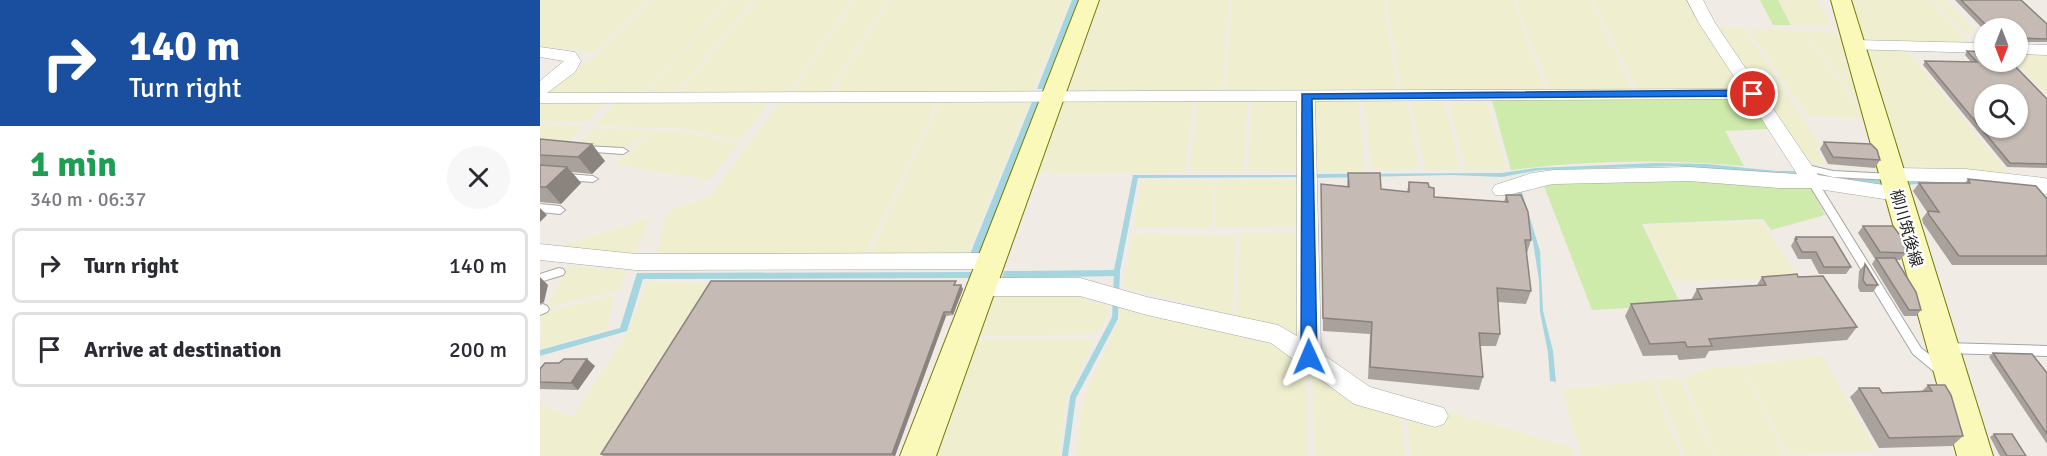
<!DOCTYPE html>
<meta charset="utf-8">
<style>
:root{--surface:#fff;--page:#f7f7f7;--text:#2b2b33;--muted:#7c7c81;--line:#e1e1e2}
body{margin:0;font-family:Signika,"Noto Sans JP",sans-serif;background:var(--page);color:var(--text);height:100vh;display:flex;flex-direction:column;font-size:22px;white-space:nowrap}
*{box-sizing:border-box;margin:0}
p{font-size:20px;color:var(--muted)}
.icon{flex:none;width:33px;height:33px;fill:none;stroke:currentColor;stroke-width:2;stroke-linecap:round;stroke-linejoin:round}
.map{position:relative;flex:1;overflow:hidden}
.panel{display:flex;flex-direction:column;background:var(--surface);width:540px}
.panel>*{flex:none}
.banner{background:#1a4fa0;color:#fff;overflow:hidden}
.needle{width:39px;rotate:180deg}
.buttons{position:absolute;left:1434px;top:18px;display:grid;gap:12px}
.buttons a{display:grid;place-items:center;width:54px;height:54px;border-radius:50%;background:var(--surface);box-shadow:0 2px 4px #0004;font-size:30px}
.pin{position:absolute;display:grid;place-items:center;width:51px;height:51px;color:#fff;margin:-26px;border:3px solid #fff;border-radius:50%;box-shadow:0 2px 6px #0007}
.me{position:absolute;width:66px;margin:-33px;rotate:359deg;stroke-linejoin:round;filter:drop-shadow(0 0 4px #0008)}
.turn{display:flex;align-items:center;gap:21px;height:126px;padding:0 30px;font-size:27px}
.turn .icon{width:78px;height:78px;stroke-width:2.5}
.turn b{display:block;font-size:42px;line-height:51px}
.round{display:grid;place-items:center;flex:none;width:63px;height:63px;border-radius:32px;background:var(--page)}
.overview{display:flex;align-items:center;justify-content:space-between;height:102px;padding:0 30px}
h1{font-size:36px;font-weight:800;line-height:45px;color:#1e9e55}
ul{padding:0;list-style:none}
li{display:flex;align-items:center;gap:18px;height:75px;margin:0 12px 9px;padding:0 18px;border:3px solid var(--line);border-radius:9px}
li div{flex:1}
li b{display:block;font-size:22px}
li em{font-style:normal}
main{display:flex;flex:1;min-height:0}
.map>svg:first-child{display:block}
.farmland{fill:#efefd0}
.grass{fill:#ceebab}
.water{fill:#a5d5de}
.lines{fill:none;stroke-linecap:round;stroke-linejoin:round}
.stream{stroke:#a5d5de;stroke-width:6}
.lane-casing{stroke:#a6a6a6;stroke-width:2}
.street-casing{stroke:#a6a6a6;stroke-width:1}
.secondary-casing{stroke:#747904;stroke-width:2}
.lane{fill:#fff;fill-rule:evenodd}
.street{fill:#fff;fill-rule:evenodd}
.secondary{fill:#faf9b9;fill-rule:evenodd}
.wall{fill:#a9a19b}
.shaded-wall{fill:#8a837e}
.building{fill:#c5bbb4;stroke:#8a837e;stroke-width:1.5;fill-rule:evenodd}
.route{fill:#1a73e8;stroke:#114b97;stroke-width:1.5}
.labels{text-anchor:middle;stroke-width:4.5;stroke-linejoin:round;paint-order:stroke}
.street-label{font-size:16px;fill:#1f1f1f;stroke:#fff}
</style>
<main>
<section class="panel">
<div class="banner">
<div class="turn"><svg class="icon" aria-label="right" viewBox="0 0 24 24"><path d="M7 20v-9h11M14 6l5 5-5 5"/></svg><div><b>140 m</b>Turn right</div></div>
</div>
<div class="overview"><div><h1>1 min</h1><p>340 m · 06:37</p></div><a class="round"><svg class="icon" aria-label="close" viewBox="0 0 24 24"><path d="M6 6l12 12M18 6L6 18"/></svg></a></div>
<ul>
<li><svg class="icon" aria-label="right" viewBox="0 0 24 24"><path d="M7 20v-9h11M14 6l5 5-5 5"/></svg><div><b>Turn right</b></div><em>140 m</em></li>
<li><svg class="icon" aria-label="arrive" viewBox="0 0 24 24"><path d="M6 21V4h12l-3 4 3 4H6"/></svg><div><b>Arrive at destination</b></div><em>200 m</em></li>
</ul>
</section>
<div class="map">
<svg width="1507" height="456" viewBox="0 0 1507 456">
<rect width="100%" height="100%" fill="#f0ece5"/>
<!-- farmland -->
<g class="farmland">
<polygon points="0,0 108,0 55,52 0,46"/>
<polygon points="112,0 186,0 105,92 9,94 6,91 9,87 53,58"/>
<polygon points="188,0 213,0 136,92 107,92"/>
<polygon points="216,0 312,0 248,93 139,92"/>
<polygon points="315,0 348,0 287,93 251,93"/>
<polygon points="350,0 530,0 492,92 291,93"/>
<polygon points="560,0 689,0 682,92 538,92 530,88"/>
<polygon points="692,0 843,0 858,91 685,92"/>
<polygon points="846,0 973,0 1005,90 861,91"/>
<polygon points="975,0 1050,0 1093,90 1009,90"/>
<polygon points="1053,0 1150,0 1159,21 1201,89 1097,90"/>
<polygon points="1239,0 1277,0 1293,26 1253,25"/>
<polygon points="1308,0 1391,0 1431,44 1326,42 1320,40"/>
<polygon points="1394,0 1406,0 1437,33 1425,33"/>
<polygon points="1175,26 1204,28 1281,146 1276,147 1285,164 1266,164"/>
<polygon points="1208,29 1264,31 1326,118 1267,116"/>
<polygon points="1265,31 1302,33 1325,112"/>
<polygon points="1325,49 1366,50 1470,175 1368,169 1361,166"/>
<polygon points="1478,52 1507,53 1507,95 1475,62 1478,62"/>
<polygon points="870,97 904,98 920,170 885,170"/>
<polygon points="654,98 645,172 497,174 522,103 532,99"/>
<polygon points="776,98 818,98 825,171 774,172 771,101"/>
<polygon points="824,98 867,98 879,168 831,170"/>
<polygon points="658,99 708,99 703,171 649,171"/>
<polygon points="712,99 753,100 758,102 759,170 708,171"/>
<polygon points="908,99 938,99 947,103 967,170 925,170"/>
<polygon points="0,100 66,101 47,122 0,121"/>
<polygon points="77,101 230,101 200,141 143,129 55,125"/>
<polygon points="239,102 397,102 326,253 117,253 126,215 132,209 170,197"/>
<polygon points="400,102 489,102 428,253 330,253"/>
<polygon points="0,124 44,126 26,144 0,143"/>
<polygon points="51,129 101,130 111,130 89,148 36,146"/>
<polygon points="115,130 153,134 199,144 169,180 75,164"/>
<polygon points="601,180 675,181 672,227 594,228"/>
<polygon points="677,180 760,180 762,226 675,228"/>
<polygon points="110,218 96,252 89,253 17,247"/>
<polygon points="1222,222 1260,279 1132,281 1105,225"/>
<polygon points="760,233 762,341 738,326 696,316 700,234"/>
<polygon points="592,234 696,235 692,314 583,287"/>
<polygon points="28,266 87,271 80,290 6,308"/>
<polygon points="108,282 171,283 60,456 0,456 0,405 29,415 34,415 88,332"/>
<polygon points="457,292 542,294 549,302 567,306 566,321 557,334 439,336 444,313"/>
<polygon points="74,295 67,329 0,349 2,313"/>
<polygon points="580,308 727,340 766,368 768,456 535,456 544,397 580,318"/>
<polygon points="555,339 526,400 519,456 395,456 436,340"/>
<polygon points="1282,356 1336,450 1248,455 1202,366"/>
<polygon points="1200,365 1245,455 1175,456 1143,377 1174,368"/>
<polygon points="772,371 860,411 865,456 775,456"/>
<polygon points="1140,377 1173,456 1145,456 1115,380"/>
<polygon points="1112,380 1141,456 1042,456 1022,390"/>
<polygon points="899,409 1033,448 1035,456 871,456 866,411"/>
</g>
<!-- grass -->
<g class="grass">
<polygon points="1220,0 1238,0 1251,25 1233,25"/>
<path d="M 1199,96 L 1210,99 L 1229,129 L 1185,131 L 1204,166 C 1126,159 1048,160 971,170 L 951,97 Z"/>
<polygon points="1065,177 1270,186 1285,215 1231,230 1223,219 1102,224 1141,305 1052,310 1002,181"/>
</g>
<!-- water -->
<g class="water">
<polygon points="532,0 538,0 503,89 497,89"/>
<polygon points="492,102 498,102 439,254 430,254"/>
<polygon points="1117,163 1167,164 1237,171 1270,171 1310,178 1367,182 1425,181 1490,187 1507,197 1507,203 1379,184 1351,186 1135,166 1000,170 962,177 911,175 775,178 775,174 961,173 996,168"/>
<polygon points="593,175 757,175 758,177 598,178 579,276 462,278 464,271 574,270"/>
<polygon points="982,192 1000,251 1003,311 1013,351 1016,382 1010,381 1008,353 1000,312 999,280 993,242 977,193"/>
<polygon points="432,272 429,278 103,279 87,331 0,356 0,350 80,328 97,273"/>
</g>
<g class="lines">
<!-- stream -->
<polyline class="stream" points="525,456 533,397 575,318 577,272"/>
<defs>
<g id="lane">
<polygon points="44,146 83,148 88,151 83,154 41,151 39,149 41,147"/>
<polygon points="1263,164 1293,171 1352,174 1357,177 1352,180 1293,177 1260,169 1258,167 1260,165"/>
<polygon points="0,172 53,176 58,179 53,182 0,178"/>
<polygon points="1272,178 1276,179 1381,348 1405,366 1407,370 1405,374 1401,375 1397,374 1373,354 1267,181"/>
<polygon points="0,204 20,206 25,210 20,214 0,212"/>
<polygon points="19,268 23,269 25,272 23,275 0,282 0,274"/>
<polygon points="3,304 7,306 9,309 7,312 0,315 0,305"/>
<polygon points="1405,343 1507,346 1507,356 1405,353 1401,351 1399,348 1401,345"/>
</g>
<g id="street">
<path d="M 1147,0 L 1163,0 L 1175,23 L 1278,175 L 1357,187 L 1364,189 L 1367,194 L 1364,199 L 1357,201 L 1272,188 L 1239,188 L 1149,181 L 1014,184 C 999,186 966,198 955,195 L 952,190 L 955,185 L 992,173 L 1014,170 L 1149,167 L 1257,174 L 1209,99 L 775,101 L 781,353 L 830,387 L 904,408 L 908,416 L 904,424 L 895,427 L 814,404 L 731,343 L 607,315 L 540,296 L 442,296 L 434,293 L 431,287 L 434,281 L 442,278 L 540,278 L 607,297 L 738,325 L 757,336 L 757,101 L 0,103 L 0,81 L 24,61 L 0,57 L 0,47 L 35,52 L 41,61 L 35,72 L 7,93 L 1202,89 L 1159,23 Z"/>
<polygon points="1314,40 1444,43 1444,53 1308,49 1306,45"/>
<polygon points="1478,44 1507,45 1507,55 1478,54"/>
<polygon points="1351,168 1426,169 1504,178 1507,179 1507,195 1498,191 1426,183 1344,180 1341,175 1344,170"/>
<polygon points="0,244 96,254 451,253 459,255 462,261 459,267 451,269 96,270 0,260"/>
</g>
<g id="secondary">
<polygon points="539,0 559,0 396,456 360,456"/>
<polygon points="1291,0 1311,0 1453,456 1417,456"/>
</g>
</defs>
<!-- lane casing -->
<use href="#lane" class="lane-casing"/>
<!-- street casing -->
<use href="#street" class="street-casing"/>
<!-- secondary casing -->
<use href="#secondary" class="secondary-casing"/>
<!-- lane -->
<use href="#lane" class="lane"/>
<!-- street -->
<use href="#street" class="street"/>
<!-- secondary -->
<use href="#secondary" class="secondary"/>
</g>
<!-- wall -->
<g class="wall">
<polygon points="1415,0 1481,0 1507,24 1507,42 1478,42 1478,28 1444,28 1444,30"/>
<polygon points="1427,51 1507,99 1507,168 1467,167 1383,65 1385,61 1431,62 1425,55"/>
<polygon points="0,139 65,161 52,174 32,172 41,183 21,204 0,202"/>
<polygon points="1284,142 1340,160 1335,168 1288,164 1280,149"/>
<polygon points="808,173 841,189 867,192 869,182 889,187 894,197 964,202 966,195 991,240 987,253 986,253 991,291 986,304 958,302 960,334 956,346 940,346 943,377 939,390 828,379 830,334 783,331 781,184 807,186"/>
<polygon points="1428,179 1507,199 1507,265 1412,265 1383,223 1382,219 1387,212 1373,191 1379,183 1425,183"/>
<polygon points="1323,226 1366,253 1360,260 1355,260 1381,310 1376,316 1364,316 1332,264 1335,259 1318,233"/>
<polygon points="1256,237 1311,267 1306,274 1279,274 1271,259 1258,259 1251,246"/>
<polygon points="1325,264 1338,285 1333,292 1320,292 1318,287 1319,271"/>
<polygon points="1222,277 1258,277 1317,327 1307,340 1169,351 1165,358 1139,360 1137,355 1103,356 1085,316 1091,304 1151,300 1157,289 1217,285"/>
<polygon points="417,285 423,289 413,315 406,316 355,456 63,456 61,454"/>
<polygon points="1453,353 1507,373 1507,444 1449,357"/>
<polygon points="55,366 38,390 0,389 0,369"/>
<polygon points="1388,385 1423,436 1412,446 1339,448 1310,397 1319,388 1342,393 1381,392"/>
<polygon points="1454,434 1486,456 1460,456 1450,437"/>
</g>
<!-- shaded-wall -->
<g class="shaded-wall">
<polygon points="52,144 65,161 52,174 38,157"/>
<polygon points="27,167 41,183 21,204 6,187"/>
<polygon points="0,208 7,215 0,222"/>
<polygon points="0,277 8,285 4,302 0,304"/>
<polygon points="421,285 423,289 413,315 411,312"/>
<polygon points="404,312 406,316 355,456 354,456 352,454"/>
<polygon points="47,359 55,366 38,390 31,383"/>
</g>
<!-- building -->
<g class="building">
<polygon points="1421,0 1481,0 1507,24 1507,39 1478,38 1478,28 1449,28"/>
<path d="M 1427,51 L 1444,52 L 1444,62 L 1471,62 L 1507,99 L 1507,164 L 1470,163 L 1385,61 L 1437,62 ZM 1444,94 L 1478,94 L 1478,128 L 1444,128 Z"/>
<polygon points="0,139 52,144 38,157 0,155"/>
<polygon points="1284,142 1331,144 1337,150 1340,160 1293,157"/>
<polygon points="0,165 27,167 6,187 0,187"/>
<polygon points="808,173 840,173 841,189 869,192 869,182 888,183 889,187 894,188 894,197 968,202 966,195 981,195 988,212 991,240 985,240 991,291 957,288 960,334 939,333 943,377 830,367 832,322 783,318 781,184 809,187"/>
<polygon points="1428,179 1496,186 1507,199 1507,256 1419,256 1389,215 1388,211 1399,212 1379,183 1430,183"/>
<polygon points="1323,226 1353,226 1362,238 1366,253 1340,252"/>
<polygon points="1256,237 1293,237 1311,267 1284,267 1276,252 1262,252 1255,239 1257,239"/>
<polygon points="1336,258 1355,258 1376,292 1381,310 1369,310"/>
<polygon points="1325,264 1338,285 1326,285 1323,280"/>
<polygon points="1257,274 1258,277 1283,276 1317,327 1169,339 1172,346 1147,347 1145,342 1110,344 1091,304 1162,299 1157,289 1226,285 1222,277"/>
<polygon points="171,281 416,281 414,285 421,285 411,312 404,312 352,454 61,454"/>
<polygon points="1453,353 1492,354 1507,373 1507,434"/>
<polygon points="24,359 47,359 31,383 0,382 0,369 5,363 19,363"/>
<polygon points="1388,385 1405,385 1411,395 1423,436 1349,438 1319,388 1339,388 1342,393 1392,391"/>
<polygon points="1454,434 1472,434 1486,456 1467,456"/>
</g>
<!-- route -->
<polygon class="route" points="1213,90 1217,91 1217,96 772,99 777,357 775,362 769,364 764,362 761,357 762,94"/>
<g class="labels">
<!-- street labels -->
<g class="street-label">
<text transform="translate(1367 228) rotate(74)" y="6">柳川筑後線</text>
</g>
</g>
</svg>
<div class="buttons">
<a><svg class="needle" viewBox="-14 -14 28 28"><path d="M0-13l5 13h-10z" fill="#e53935"/><path d="M0 13l5-13h-10z" fill="#7c7c81"/></svg></a>
<a><svg class="icon" aria-label="search" viewBox="0 0 24 24"><circle cx="10" cy="10" r="6"/><path d="M15 15l6 6"/></svg></a>
</div>
<div class="pin" style="left:1213px;top:94px;background:#d93025"><svg class="icon" aria-label="arrive" viewBox="0 0 24 24"><path d="M6 21V4h12l-3 4 3 4H6"/></svg></div>
<svg class="me" style="left:769px;top:357px" viewBox="-20 -20 40 40"><path d="M0-17L14 15 0 8-14 15z" fill="#1a73e8" stroke="#fff" stroke-width="4"/></svg>
</div>
</main>
